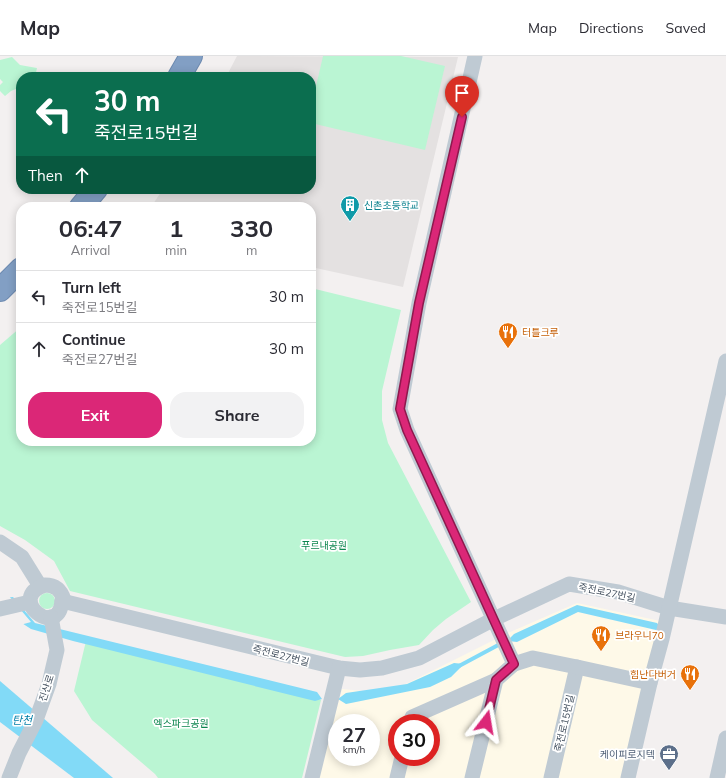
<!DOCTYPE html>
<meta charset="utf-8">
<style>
:root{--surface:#fff;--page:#f2f2f3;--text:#2b2b33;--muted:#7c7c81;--line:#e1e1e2;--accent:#db2777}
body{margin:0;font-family:Mulish,"Noto Sans KR",sans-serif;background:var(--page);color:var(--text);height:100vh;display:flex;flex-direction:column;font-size:15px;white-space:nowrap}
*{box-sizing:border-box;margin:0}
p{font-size:13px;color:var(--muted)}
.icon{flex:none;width:22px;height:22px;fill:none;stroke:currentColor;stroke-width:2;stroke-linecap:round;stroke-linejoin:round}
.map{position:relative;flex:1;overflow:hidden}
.details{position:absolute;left:16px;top:146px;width:300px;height:244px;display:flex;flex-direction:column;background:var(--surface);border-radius:16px;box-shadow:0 2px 10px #0003}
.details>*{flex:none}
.banner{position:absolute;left:16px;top:16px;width:300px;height:122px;border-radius:16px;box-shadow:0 2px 10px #0003;background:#0b6e4f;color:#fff;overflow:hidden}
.speed{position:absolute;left:328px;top:658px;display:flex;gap:8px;font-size:20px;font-weight:700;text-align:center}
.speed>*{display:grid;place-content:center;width:52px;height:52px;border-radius:50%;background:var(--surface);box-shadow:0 2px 10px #0003;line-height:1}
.speed small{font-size:10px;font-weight:400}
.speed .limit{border:6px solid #d22;background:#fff;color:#111}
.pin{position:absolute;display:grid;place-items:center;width:34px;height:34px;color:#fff;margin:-41px -17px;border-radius:50% 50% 50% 0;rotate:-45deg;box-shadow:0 0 4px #0007}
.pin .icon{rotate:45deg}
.me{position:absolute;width:44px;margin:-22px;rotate:14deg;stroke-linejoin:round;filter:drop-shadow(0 0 3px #0008)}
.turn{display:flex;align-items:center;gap:14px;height:84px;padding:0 12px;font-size:18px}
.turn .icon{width:52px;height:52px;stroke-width:2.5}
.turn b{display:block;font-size:28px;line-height:34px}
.then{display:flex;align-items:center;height:38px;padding:0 12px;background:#0003;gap:8px;font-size:15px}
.eta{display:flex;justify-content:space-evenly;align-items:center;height:68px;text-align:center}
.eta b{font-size:24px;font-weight:700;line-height:28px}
.button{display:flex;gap:8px;margin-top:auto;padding:8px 12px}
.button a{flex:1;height:46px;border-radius:16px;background:var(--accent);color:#fff;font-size:16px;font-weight:700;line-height:46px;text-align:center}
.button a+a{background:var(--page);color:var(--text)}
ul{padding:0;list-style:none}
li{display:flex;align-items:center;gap:12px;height:52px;padding:0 12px;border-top:1px solid var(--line)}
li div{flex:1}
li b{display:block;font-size:15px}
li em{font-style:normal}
header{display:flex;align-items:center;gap:24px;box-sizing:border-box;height:56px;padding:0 20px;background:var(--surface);border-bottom:1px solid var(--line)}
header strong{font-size:19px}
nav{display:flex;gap:22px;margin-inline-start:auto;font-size:14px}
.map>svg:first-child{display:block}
.commercial{fill:#fef9e8;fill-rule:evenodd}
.education{fill:#e4e1e1}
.green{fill:#baf5d3}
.water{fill:#82daf7}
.pier{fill:#f3f0f0}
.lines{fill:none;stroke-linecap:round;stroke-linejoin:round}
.stream{stroke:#82daf7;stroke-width:4}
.highway-casing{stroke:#6d8ab0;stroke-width:24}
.minor{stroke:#bfcad3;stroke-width:15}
.highway{stroke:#829fc4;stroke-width:22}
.route-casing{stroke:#8e194d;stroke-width:10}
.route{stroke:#db2777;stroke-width:7}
.labels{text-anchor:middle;stroke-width:3.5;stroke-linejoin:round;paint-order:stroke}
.culture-label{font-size:10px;fill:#0d838f;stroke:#fff;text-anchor:start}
.food-label{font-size:10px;fill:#c56008;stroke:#fff;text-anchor:start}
.park-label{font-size:10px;fill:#0c854e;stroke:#fff}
.street-label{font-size:10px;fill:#455260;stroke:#fff}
.service-label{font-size:10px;fill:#4e5e75;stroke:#fff;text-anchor:end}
.water-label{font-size:11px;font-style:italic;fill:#027ea7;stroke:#fff}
</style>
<header>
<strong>Map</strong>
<nav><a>Map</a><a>Directions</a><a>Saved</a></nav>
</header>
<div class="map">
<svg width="726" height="722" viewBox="0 0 726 722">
<rect width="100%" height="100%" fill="#f3f0f0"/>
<!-- commercial -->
<path class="commercial" d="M 577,547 L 660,565 L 623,722 L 318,722 L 342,633 L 373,636 L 404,629 L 508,577 ZM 337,667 L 371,667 L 371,701 L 337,701 ZM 397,667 L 431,667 L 431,701 L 397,701 Z"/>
<!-- education -->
<polygon class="education" points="237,0 458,1 403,231 311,211 311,151 151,151 163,133 311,133 311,21 226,21"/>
<!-- green -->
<g class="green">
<polygon points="323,0 401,0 445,10 425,94 311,67 311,52"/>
<polygon points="12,1 20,9 37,12 35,21 21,21 21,31 11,35 5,40 0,35 0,29 3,26 0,23 0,4"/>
<polygon points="311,232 401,254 382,335 382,364 388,387 471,546 446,563 433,574 419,589 390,594 363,600 345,601 70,535 54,505 25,484 0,470 0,289 21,271 21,385 311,385"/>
<circle cx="47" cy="545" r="8"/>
<polygon points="86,585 321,644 302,722 158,722 155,718 92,664 74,635"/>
</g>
<!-- water -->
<g class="water">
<polygon points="13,541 35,567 317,636 322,643 315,645 73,585 31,573 11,560 0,542"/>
<polygon points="577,549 657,567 661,572 656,574 578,556 517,586 507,585 514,578"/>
<polygon points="454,607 464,608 451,621 430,631 346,648 338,643 346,637 407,628"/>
<polygon points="0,625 113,722 74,722 0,666"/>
</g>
<!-- pier -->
<polygon class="pier" points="0,540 9,540 31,566 20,569 11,563 0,570"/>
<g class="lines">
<!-- stream -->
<polyline class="stream" points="459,610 502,587"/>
<defs>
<g id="highway">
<polyline points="179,21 191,0"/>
<polyline points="81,151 96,133"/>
<polyline points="0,234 21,213"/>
</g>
</defs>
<!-- highway casing -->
<use href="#highway" class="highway-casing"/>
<!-- minor -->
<g class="minor">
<polyline points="0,486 22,501 40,530"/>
<path d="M 45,529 C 55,529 61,534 64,544 L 62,545 C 58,585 5,542 45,529 Z"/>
<polyline points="62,545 339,612 360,614 382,612 419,602 494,563 569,528 618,536 669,552 726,561"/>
<polyline points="0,553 30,546"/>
<polyline points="514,608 533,602 577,611 551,722"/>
<polyline points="577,611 650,627"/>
<polyline points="410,667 412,661 496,624"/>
<polyline points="9,722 19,697 36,664 49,628 57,594 51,561"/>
<polyline points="312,722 339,612"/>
<polyline points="397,722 402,701"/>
<polyline points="472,722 496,624 514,608 407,374 400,353 419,247 475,0"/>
<polyline points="628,722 650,627 662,583 726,305"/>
<polyline points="717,722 726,682"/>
</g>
<!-- highway -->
<use href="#highway" class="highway"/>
</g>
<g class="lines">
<defs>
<polyline id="route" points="462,61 419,247 400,353 407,374 514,608 496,624 486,666"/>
</defs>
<!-- route casing -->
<use href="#route" class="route-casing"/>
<!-- route -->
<use href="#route" class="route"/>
</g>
<!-- icons -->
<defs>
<symbol id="building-pin" viewBox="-11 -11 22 30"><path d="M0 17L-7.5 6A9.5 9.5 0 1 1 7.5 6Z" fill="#0f9aa8" stroke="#fff"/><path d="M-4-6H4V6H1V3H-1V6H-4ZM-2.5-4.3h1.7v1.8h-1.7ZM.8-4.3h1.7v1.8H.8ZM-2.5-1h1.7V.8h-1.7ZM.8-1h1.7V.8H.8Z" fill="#fff"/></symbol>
<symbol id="restaurant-pin" viewBox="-11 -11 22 30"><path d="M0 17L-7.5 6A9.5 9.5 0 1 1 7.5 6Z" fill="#e8710a" stroke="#fff"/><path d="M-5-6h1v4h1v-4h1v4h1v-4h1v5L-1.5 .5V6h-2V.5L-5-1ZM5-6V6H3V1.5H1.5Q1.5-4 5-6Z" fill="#fff"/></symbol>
<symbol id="office-pin" viewBox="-11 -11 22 30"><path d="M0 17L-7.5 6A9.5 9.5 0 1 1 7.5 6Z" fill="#5c6f8a" stroke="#fff"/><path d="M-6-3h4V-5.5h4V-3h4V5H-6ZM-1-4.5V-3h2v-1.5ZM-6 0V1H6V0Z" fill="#fff"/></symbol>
</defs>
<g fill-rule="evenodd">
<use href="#building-pin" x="339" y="138" width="22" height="30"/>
<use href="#restaurant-pin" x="497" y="265" width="22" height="30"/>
<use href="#restaurant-pin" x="590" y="568" width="22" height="30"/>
<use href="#restaurant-pin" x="679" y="607" width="22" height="30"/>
<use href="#office-pin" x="658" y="687" width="22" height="30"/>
</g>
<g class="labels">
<!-- culture labels -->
<g class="culture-label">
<text x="364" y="153">신촌초등학교</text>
</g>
<!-- food labels -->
<g class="food-label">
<text x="522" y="280">터틀크루</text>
<text x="615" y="583">브라우니70</text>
<text x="676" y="622" text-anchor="end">힘난다버거</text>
</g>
<!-- park labels -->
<g class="park-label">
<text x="324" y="493">푸르내공원</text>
<text x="181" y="671">엑스파크공원</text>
</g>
<!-- street labels -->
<g class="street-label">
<text transform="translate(607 536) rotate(12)" y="4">죽전로27번길</text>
<text transform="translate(281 599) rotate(14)" y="4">죽전로27번길</text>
<text transform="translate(46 632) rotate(-72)" y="4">진산로</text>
<text transform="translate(564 667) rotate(-77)" y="4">죽전로15번길</text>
</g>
<!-- service labels -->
<g class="service-label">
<text x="655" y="702">케이피로지텍</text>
</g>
<!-- water labels -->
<g class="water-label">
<text x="22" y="668">탄천</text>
</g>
</g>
</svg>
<div class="speed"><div>27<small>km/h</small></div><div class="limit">30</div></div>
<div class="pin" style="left:462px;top:61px;background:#d93025"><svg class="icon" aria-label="arrive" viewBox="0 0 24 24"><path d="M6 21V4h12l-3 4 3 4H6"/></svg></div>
<svg class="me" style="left:486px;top:666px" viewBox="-20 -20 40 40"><path d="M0-17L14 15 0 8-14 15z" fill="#db2777" stroke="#fff" stroke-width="4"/></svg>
<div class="banner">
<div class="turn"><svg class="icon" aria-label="left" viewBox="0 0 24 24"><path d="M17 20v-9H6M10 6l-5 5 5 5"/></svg><div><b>30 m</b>죽전로15번길</div></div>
<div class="then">Then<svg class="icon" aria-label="ahead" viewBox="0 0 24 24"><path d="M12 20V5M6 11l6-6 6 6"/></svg></div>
</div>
<section class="details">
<div class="eta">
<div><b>06:47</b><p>Arrival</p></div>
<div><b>1</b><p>min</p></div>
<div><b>330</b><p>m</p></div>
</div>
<ul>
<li><svg class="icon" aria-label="left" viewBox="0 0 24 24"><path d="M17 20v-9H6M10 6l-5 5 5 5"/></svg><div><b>Turn left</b><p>죽전로15번길</p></div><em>30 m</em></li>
<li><svg class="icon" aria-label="ahead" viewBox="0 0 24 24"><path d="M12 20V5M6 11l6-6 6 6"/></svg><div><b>Continue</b><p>죽전로27번길</p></div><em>30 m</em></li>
</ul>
<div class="button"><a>Exit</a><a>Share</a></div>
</section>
</div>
